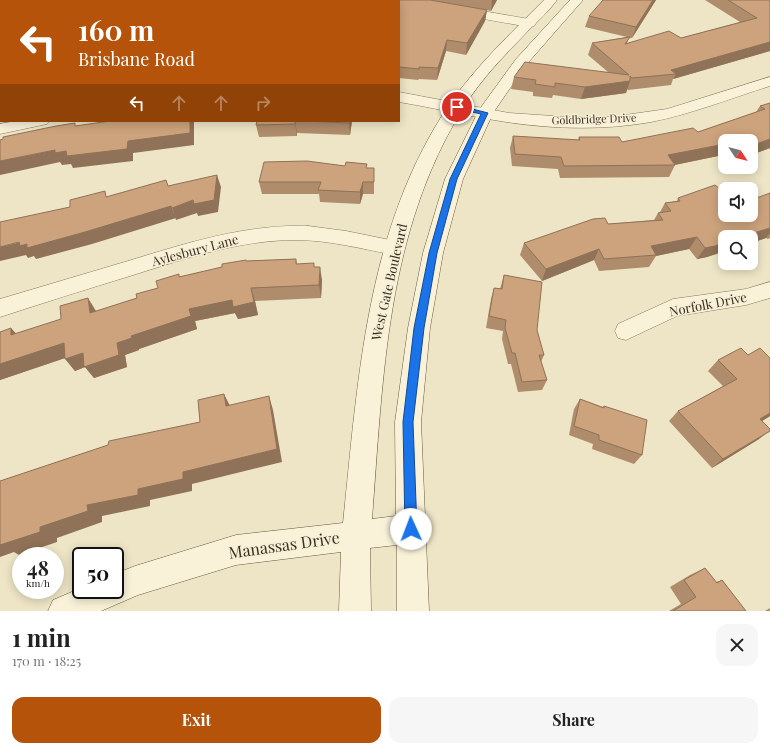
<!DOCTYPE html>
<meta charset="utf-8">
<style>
:root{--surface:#fff;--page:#f6f6f6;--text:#222;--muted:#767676;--accent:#b45309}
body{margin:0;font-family:"Playfair Display",serif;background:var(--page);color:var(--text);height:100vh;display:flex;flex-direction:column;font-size:15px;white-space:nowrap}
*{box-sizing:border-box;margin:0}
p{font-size:13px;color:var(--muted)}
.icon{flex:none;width:22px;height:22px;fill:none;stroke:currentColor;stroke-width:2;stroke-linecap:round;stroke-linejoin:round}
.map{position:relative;height:611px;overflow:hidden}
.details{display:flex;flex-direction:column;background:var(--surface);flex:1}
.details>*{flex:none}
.banner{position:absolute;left:0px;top:0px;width:400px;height:122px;box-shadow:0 2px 10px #0003;background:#b45309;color:#fff;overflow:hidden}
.needle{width:26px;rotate:126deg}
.controls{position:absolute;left:718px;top:134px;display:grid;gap:8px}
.controls a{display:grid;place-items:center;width:40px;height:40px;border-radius:8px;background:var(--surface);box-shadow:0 2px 10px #0003;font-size:20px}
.speed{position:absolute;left:12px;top:547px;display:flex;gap:8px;font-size:20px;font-weight:700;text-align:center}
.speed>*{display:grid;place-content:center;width:52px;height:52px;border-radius:50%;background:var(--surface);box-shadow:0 2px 10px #0003;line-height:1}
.speed small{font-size:10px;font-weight:400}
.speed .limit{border:2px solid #111;border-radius:6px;background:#fff;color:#111}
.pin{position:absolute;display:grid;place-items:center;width:34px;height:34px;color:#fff;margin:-17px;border:2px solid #fff;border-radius:50%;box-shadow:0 1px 4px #0007}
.me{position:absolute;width:44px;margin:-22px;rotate:358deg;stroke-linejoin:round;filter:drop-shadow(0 0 3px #0008)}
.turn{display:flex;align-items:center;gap:14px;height:84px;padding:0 12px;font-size:18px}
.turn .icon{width:52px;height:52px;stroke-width:2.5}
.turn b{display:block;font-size:28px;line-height:34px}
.lanes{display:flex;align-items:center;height:38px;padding:0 12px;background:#0003;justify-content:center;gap:20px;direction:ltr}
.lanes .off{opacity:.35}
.round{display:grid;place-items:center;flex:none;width:42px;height:42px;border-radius:12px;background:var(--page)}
.overview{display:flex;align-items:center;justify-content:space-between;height:68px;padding:0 12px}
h1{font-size:24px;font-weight:700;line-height:30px}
.button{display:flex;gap:8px;margin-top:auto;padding:8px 12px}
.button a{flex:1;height:46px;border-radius:12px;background:var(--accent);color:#fff;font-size:16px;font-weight:700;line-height:46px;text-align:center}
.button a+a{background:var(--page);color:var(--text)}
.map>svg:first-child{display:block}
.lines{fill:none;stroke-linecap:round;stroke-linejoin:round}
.street-casing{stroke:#8a775b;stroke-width:1}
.secondary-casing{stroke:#6c583f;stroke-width:1}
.street{fill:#f9f2d9;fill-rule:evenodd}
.secondary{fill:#f9f2d9;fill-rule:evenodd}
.wall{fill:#af8c6b}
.shaded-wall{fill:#8f7257}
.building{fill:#cca37c;stroke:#8f7257}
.route{fill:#1a73e8;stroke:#114b97}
.labels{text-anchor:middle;stroke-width:3;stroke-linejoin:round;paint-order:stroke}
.far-street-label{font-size:11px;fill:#3a2e1f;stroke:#f6efd6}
.street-label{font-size:13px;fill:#3a2e1f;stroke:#f6efd6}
.near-street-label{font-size:16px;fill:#3a2e1f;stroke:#f6efd6}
</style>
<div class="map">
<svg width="770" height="611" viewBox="0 0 770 611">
<rect width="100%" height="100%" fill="#eee5c6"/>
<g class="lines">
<defs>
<g id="street">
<rect x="187" y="0" width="12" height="1"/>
<polygon points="391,0 419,0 529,19 534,20 536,23 534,26 529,27 399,4 399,1"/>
<path d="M 770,77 L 770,86 C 731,98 692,114 651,122 C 600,131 545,129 494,120 C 462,115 431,107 399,102 L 399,92 L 509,113 L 568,117 L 611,117 L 667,109 Z"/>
<polygon points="0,94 1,95 1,121 0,121"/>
<polygon points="16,121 49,121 47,124 0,134 0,124"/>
<path d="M 308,226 L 346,231 L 395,241 L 402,243 L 405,248 L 402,253 L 395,255 C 362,249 329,240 296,240 C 239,240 184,259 130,276 C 87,289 43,303 0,317 L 0,299 C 43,286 85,274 128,261 C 187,243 246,224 308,226 Z"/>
<polygon points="770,282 770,298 746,305 677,316 626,340 618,338 615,331 618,324 673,299 746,289"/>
</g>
<path id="secondary" d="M 544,0 L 557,0 C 549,11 538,21 528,31 C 505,55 481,79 464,107 C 386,231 383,378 372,519 L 396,516 L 395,422 L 408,328 L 423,253 L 445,179 L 479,110 L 516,59 L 570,0 L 583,0 L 526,65 L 493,113 L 463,179 L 443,253 L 430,328 L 421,422 L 429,611 L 397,611 L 397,545 L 370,548 L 371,611 L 339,611 L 341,552 L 236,565 L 138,595 L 101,611 L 48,611 L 53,600 L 81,588 L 81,590 L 115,590 L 115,574 L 135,566 L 236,535 L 343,523 C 358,380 366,228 449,105 C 476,66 511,33 544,0 Z"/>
</defs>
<!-- street casing -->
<use href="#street" class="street-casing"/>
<!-- secondary casing -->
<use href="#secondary" class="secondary-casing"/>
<!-- street -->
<use href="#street" class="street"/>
<!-- secondary -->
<use href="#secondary" class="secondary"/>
</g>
<!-- wall -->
<g class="wall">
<polygon points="221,0 497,0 491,11 487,10 485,21 466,55 446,51 437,80 419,79 418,80 399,78 399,1 221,1"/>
<polygon points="656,0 632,38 629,38 627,43 681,38 740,22 705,0 770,0 770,51 673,79 671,85 628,90 627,89 626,93 581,99 553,95 552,98 533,96 533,92 511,89 514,77 608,72 588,55 592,43 627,37 585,27 589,16"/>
<polygon points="770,103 770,148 751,155 725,141 725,161 718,156 675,165 669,177 560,178 558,169 512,166 510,148 513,136 578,140 579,137 622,142 698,132 756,112 760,106"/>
<polygon points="257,121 352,121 350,135 297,133 297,136 259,137 256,125"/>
<polygon points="345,166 367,168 374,180 374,194 363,194 360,204 320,202 319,194 262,194 259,182"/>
<polygon points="770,193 770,238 768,239 766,238 707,257 697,259 689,249 656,256 649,267 599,271 594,260 542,281 520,255 524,243 608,224 654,220 658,213 660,212 665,203 677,201 678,198 725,215"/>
<polygon points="296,259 297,264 315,267 322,280 321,298 255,301 258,315 238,319 235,313 195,321 197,329 139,349 139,350 125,355 127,367 94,378 85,367 75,371 65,358 0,380 0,332 16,334 97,311 137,298 180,277 247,261"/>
<polygon points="504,275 537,330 544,355 541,362 547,380 542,390 518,392 511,364 508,364 502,339 503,331 486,328 491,299 494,288 500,289"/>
<polygon points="748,355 770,358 770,416 762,421 759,439 712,468 669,421 678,411 723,386 708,371 718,360"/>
<polygon points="580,399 603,407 604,406 642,455 634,464 592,449 593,444 569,435 574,409"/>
<polygon points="705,568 716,582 722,580 746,611 669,611 681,604 670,587 690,575"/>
<polygon points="770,608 770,611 765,611"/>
</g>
<!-- shaded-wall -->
<g class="shaded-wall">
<polygon points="492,0 497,0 491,11"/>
<polygon points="653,0 656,0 632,38 636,27"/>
<polygon points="487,10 485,21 466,55 467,43"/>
<polygon points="447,40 446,51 437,80 438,68"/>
<polygon points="770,42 770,51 673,79 676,74 671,70"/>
<polygon points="630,81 626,93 581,99 585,87"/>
<polygon points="190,121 194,121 194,145 133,153 133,161 73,168 71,164 62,165 60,162 0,175 0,161 55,150 128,141"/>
<polygon points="295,121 297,133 297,136 295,124"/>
<polygon points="350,121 352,121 350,135 349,123"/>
<polygon points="770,139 770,148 751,155 751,146"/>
<polygon points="725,144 718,156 674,165 668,155"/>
<polygon points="217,175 221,187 218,212 198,216 197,213 176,220 172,208 193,200"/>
<polygon points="363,182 363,194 360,204 360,192"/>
<polygon points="171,206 176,218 92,244 36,259 34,256 28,258 26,255 0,261 0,247"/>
<polygon points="770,228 770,233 766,238 751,243 751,237 741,237"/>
<polygon points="697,237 689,249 656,256 651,246"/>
<polygon points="725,242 725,251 707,257 697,259 705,248"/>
<polygon points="599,249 594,260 542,281 546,269"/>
<polygon points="320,267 322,280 321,298 319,285"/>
<polygon points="251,288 255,301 258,315 238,319 235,313 195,321 197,329 139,349 139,350 125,355 127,367 94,378 85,367 75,371 65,359 117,343 189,309"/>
<polygon points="88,298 96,311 99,326 90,313"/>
<polygon points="11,328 22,340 11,335"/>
<polygon points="64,343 74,355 0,380 0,364"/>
<polygon points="224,394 231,408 226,406"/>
<polygon points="269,396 273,410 282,462 192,484 192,491 150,500 150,506 102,516 102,522 57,538 57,542 19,555 14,552 0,557 0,540 40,527 87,505 138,489 183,472"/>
<polygon points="770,413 770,416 749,429 760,419"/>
<polygon points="770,431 759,439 712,468 723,459"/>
</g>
<!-- building -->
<g class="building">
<rect x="20" y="0" width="41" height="1"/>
<rect x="116" y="0" width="46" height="1"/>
<polygon points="225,0 430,0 487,10 467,43 447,40 438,68 419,67 419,69 399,67 399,1 225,1"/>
<polygon points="603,0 653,0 636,27 589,16"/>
<polygon points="728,0 770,0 770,42 671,70 676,74 632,78 630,76 630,81 585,87 555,83 555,87 535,84 536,80 514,77 525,62 629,75 592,43 630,37 625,44 669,31 681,38 757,18"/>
<polygon points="770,103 770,139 751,146 751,141 725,141 725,144 668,155 675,165 564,166 561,157 515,154 513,136 580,140 579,137 619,137 622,142 693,128 698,132 765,109 760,106"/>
<polygon points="110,121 190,121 190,133 128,141 127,149 67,156 66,151 55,153 55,150 0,161 0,140 3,139 3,137 56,126 75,123 75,126"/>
<polygon points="257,121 295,121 295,124 256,125"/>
<polygon points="305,121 350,121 349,123"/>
<polygon points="307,161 345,166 346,162 367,164 366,168 374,168 374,182 363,182 360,192 318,190 321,182 259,182 264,162"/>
<polygon points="217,175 214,200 194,204 193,200 172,208 171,206 85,232 27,248 27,244 20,246 19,242 0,247 0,222 70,207 70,200 105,191 106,197 166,180 168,186"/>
<polygon points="715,185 725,193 725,215 751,215 751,200 770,193 770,228 741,237 725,237 725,242 715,246 705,248 697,237 651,246 656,255 604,259 599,249 546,269 524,243 593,219 605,218 608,224 663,220 658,213 671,211 665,203 680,201 678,198"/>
<polygon points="296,259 296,264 314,263 314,267 320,267 319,285 251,288 254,302 233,307 232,300 189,309 191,316 131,336 132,338 117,343 119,355 84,367 83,353 65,359 64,343 0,364 0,332 11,328 11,335 61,319 60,306 88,298 90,313 137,298 136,294 158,288 156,281 179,274 179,277 222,267 222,264 246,260 246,261"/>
<polygon points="504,275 542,282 537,330 544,355 539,355 547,380 522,382 515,353 512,353 505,328 506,320 489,316 494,288 502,289"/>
<polygon points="741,348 748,355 760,348 770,358 770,413 760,419 770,429 770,431 723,459 678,411 737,379 718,360"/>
<polygon points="224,394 226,406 269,396 277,449 183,472 183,479 138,489 138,495 87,505 88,511 40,527 40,532 0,545 0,481 108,445 109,441 200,422 198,400"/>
<polygon points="580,399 604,408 604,406 647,420 642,455 599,440 599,435 574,426"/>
<polygon points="705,568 717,583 722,580 746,611 673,611 696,597 684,580"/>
</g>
<!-- route -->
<polygon class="route" points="457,105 488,113 457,179 437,253 424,328 413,422 417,529 415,534 411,535 406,534 405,529 403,422 414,328 429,253 450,179 481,114 454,108 454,106"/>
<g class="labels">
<!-- far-street labels -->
<g class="far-street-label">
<text transform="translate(594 119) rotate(-2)" y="4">Goldbridge Drive</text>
</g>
<!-- street labels -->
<g class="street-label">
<text transform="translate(195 250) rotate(-15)" y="5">Aylesbury Lane</text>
<text transform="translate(389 282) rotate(-77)" y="5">West Gate Boulevard</text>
<text transform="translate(708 304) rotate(-11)" y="5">Norfolk Drive</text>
</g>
<!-- near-street labels -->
<g class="near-street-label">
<text transform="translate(284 545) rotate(-8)" y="6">Manassas Drive</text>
</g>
</g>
</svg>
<div class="controls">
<a><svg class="needle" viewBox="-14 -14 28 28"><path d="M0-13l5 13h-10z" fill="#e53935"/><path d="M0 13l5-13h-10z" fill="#767676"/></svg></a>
<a><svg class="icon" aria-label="sound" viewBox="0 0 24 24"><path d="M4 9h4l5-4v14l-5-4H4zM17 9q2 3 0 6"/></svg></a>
<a><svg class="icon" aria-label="search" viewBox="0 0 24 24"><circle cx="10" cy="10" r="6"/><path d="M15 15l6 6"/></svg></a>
</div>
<div class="speed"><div>48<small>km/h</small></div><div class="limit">50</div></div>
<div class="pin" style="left:457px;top:107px;background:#d93025"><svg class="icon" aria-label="arrive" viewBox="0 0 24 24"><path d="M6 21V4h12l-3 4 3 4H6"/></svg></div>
<svg class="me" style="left:411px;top:529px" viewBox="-20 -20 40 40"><circle r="19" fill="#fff"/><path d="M0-13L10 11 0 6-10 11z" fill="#1a73e8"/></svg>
<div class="banner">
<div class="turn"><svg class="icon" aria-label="left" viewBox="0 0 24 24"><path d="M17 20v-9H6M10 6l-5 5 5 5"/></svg><div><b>160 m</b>Brisbane Road</div></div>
<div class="lanes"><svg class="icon" aria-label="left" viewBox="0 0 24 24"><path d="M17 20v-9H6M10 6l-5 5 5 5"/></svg><svg class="icon off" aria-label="ahead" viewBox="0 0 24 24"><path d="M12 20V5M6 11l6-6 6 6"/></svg><svg class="icon off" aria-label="ahead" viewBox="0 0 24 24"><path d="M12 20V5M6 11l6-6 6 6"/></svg><svg class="icon off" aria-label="right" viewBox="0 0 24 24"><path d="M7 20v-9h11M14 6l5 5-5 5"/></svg></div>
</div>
</div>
<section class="details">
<div class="overview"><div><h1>1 min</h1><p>170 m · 18:25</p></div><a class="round"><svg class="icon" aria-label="close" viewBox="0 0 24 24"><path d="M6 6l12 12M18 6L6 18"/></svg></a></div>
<div class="button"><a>Exit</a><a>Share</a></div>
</section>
